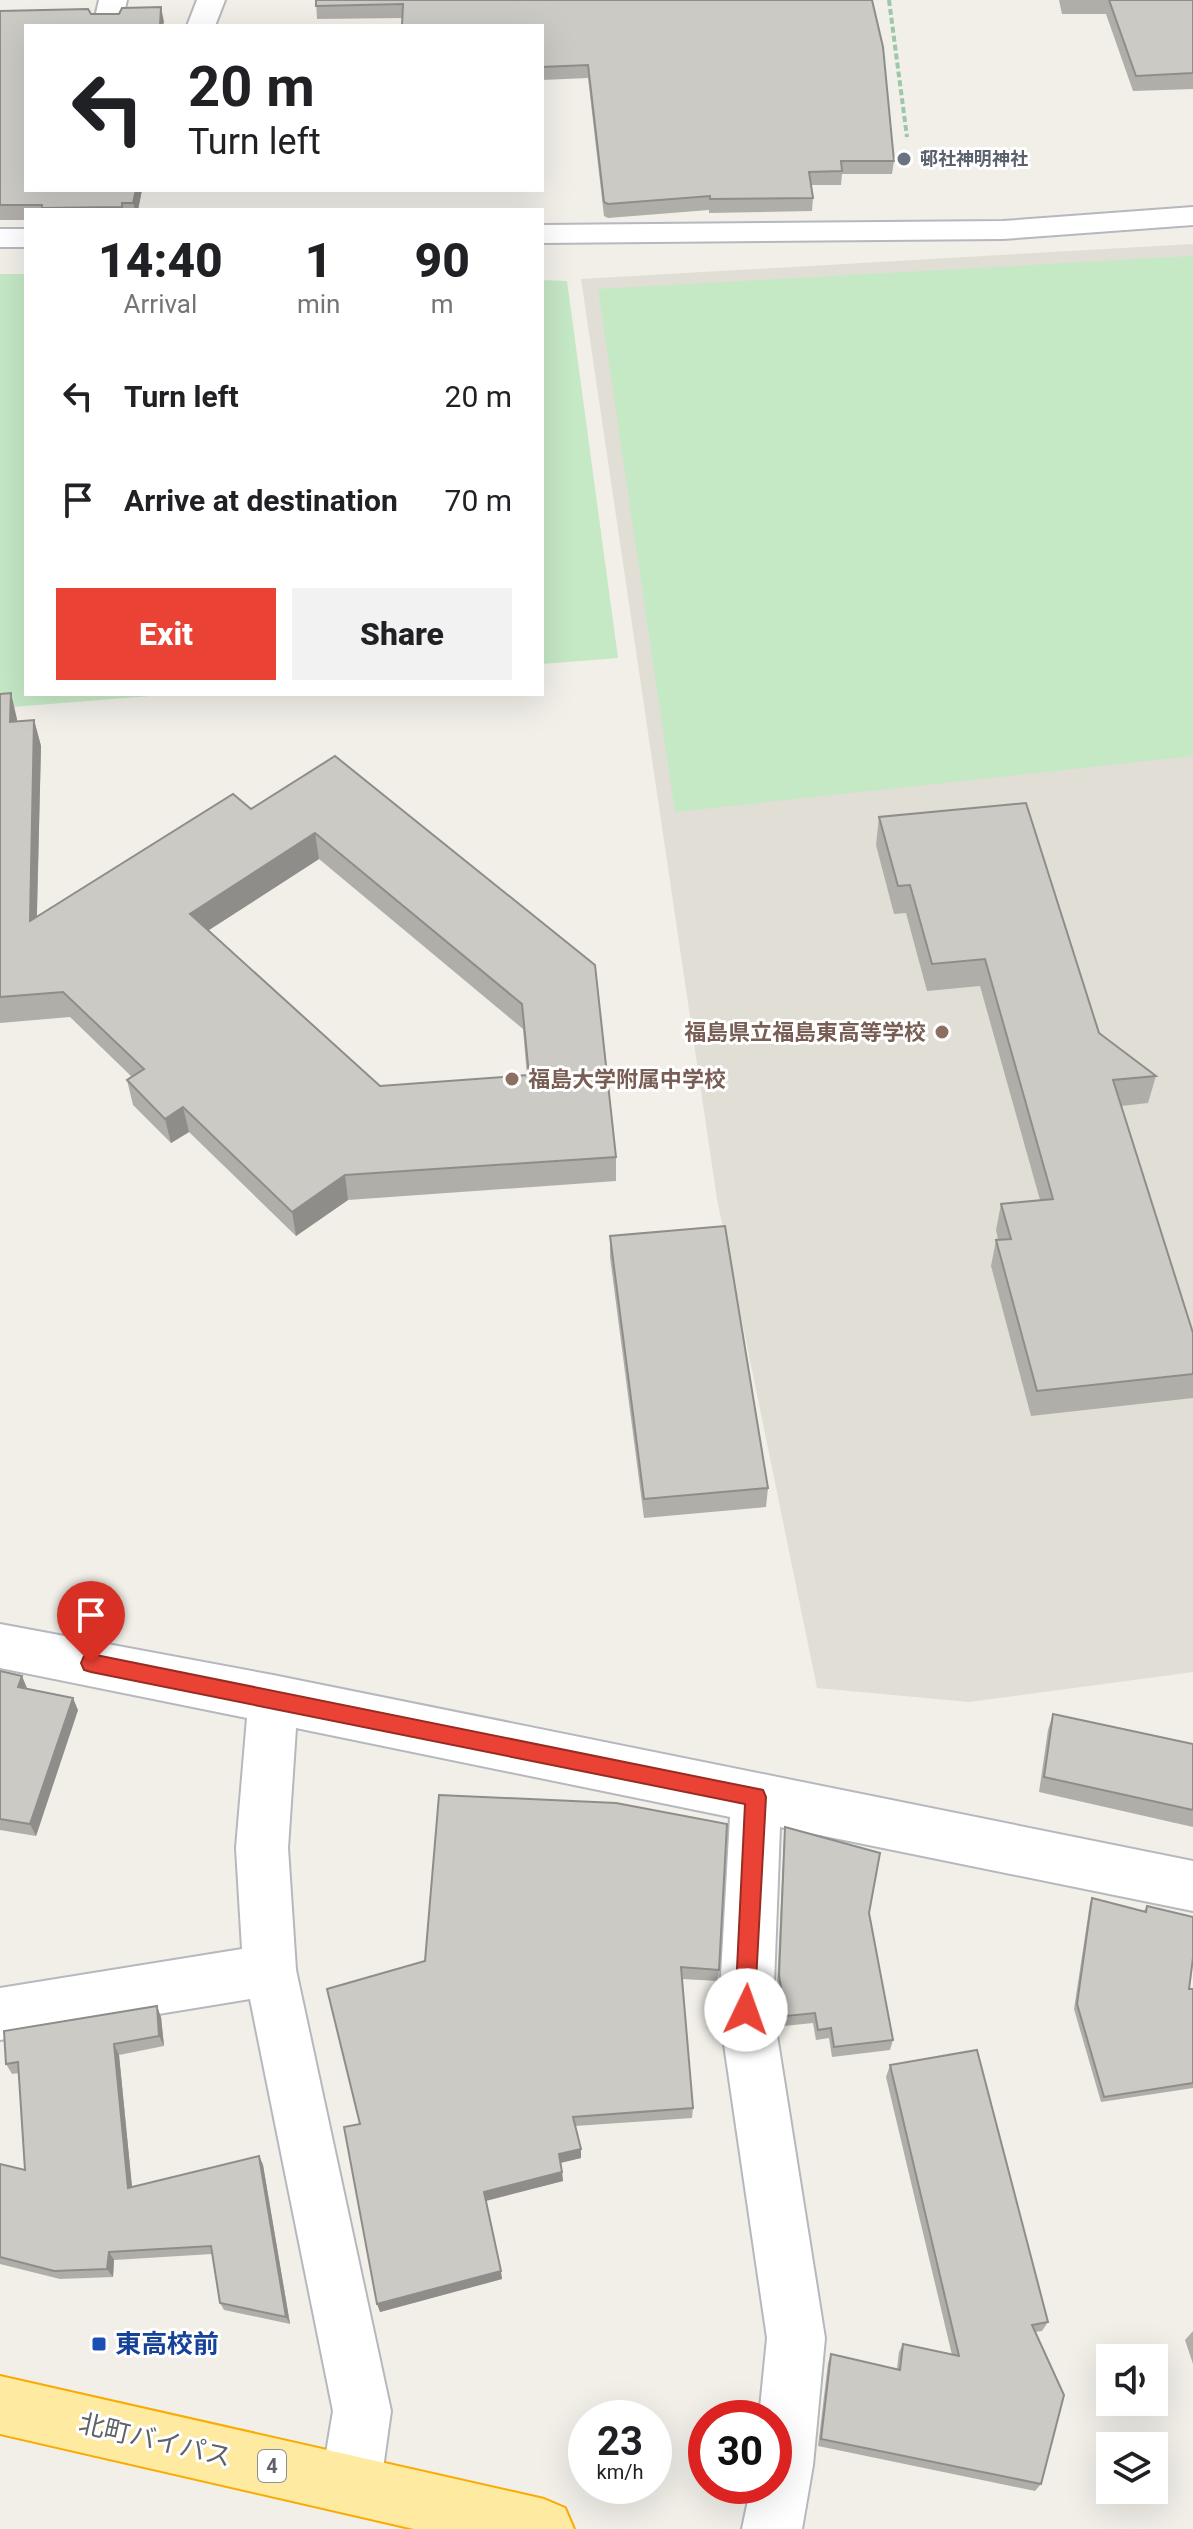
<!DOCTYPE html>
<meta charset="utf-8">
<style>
:root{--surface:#fff;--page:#f2f2f2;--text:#202124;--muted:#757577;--accent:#ea4335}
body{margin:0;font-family:Roboto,"Noto Sans JP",sans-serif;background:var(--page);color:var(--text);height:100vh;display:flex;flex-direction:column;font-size:30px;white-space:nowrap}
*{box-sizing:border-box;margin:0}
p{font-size:26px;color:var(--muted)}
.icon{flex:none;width:44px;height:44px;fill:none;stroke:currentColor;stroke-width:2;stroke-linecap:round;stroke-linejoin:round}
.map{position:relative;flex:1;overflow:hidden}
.drawer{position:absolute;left:24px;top:208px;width:520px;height:488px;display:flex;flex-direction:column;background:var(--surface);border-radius:0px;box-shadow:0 8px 32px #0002}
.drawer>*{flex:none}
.top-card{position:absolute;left:24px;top:24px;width:520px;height:168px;border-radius:0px;box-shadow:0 8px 32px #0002;background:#fff;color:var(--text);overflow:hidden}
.controls{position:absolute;left:1096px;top:2344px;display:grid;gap:16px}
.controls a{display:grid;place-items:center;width:72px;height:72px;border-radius:0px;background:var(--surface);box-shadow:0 8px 32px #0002;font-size:40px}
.speed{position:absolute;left:568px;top:2400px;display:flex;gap:16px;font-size:40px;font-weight:700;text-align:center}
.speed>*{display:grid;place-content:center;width:104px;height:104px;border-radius:50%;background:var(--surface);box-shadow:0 8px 32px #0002;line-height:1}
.speed small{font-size:20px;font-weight:400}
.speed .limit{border:12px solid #d22;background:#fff;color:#111}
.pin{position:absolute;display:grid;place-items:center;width:68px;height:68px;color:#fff;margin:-82px -34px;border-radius:50% 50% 50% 0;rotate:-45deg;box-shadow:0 0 8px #0007}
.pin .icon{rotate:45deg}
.me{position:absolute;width:88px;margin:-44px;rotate:3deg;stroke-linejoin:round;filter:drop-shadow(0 0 6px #0008)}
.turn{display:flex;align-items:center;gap:28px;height:168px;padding:0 32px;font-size:36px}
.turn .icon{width:104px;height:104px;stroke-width:2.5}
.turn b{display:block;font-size:56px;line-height:68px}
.eta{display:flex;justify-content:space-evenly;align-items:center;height:136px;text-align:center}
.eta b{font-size:48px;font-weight:800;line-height:56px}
.cta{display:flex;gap:16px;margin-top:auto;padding:16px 32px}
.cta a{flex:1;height:92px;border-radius:0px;background:var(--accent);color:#fff;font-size:32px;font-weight:800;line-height:92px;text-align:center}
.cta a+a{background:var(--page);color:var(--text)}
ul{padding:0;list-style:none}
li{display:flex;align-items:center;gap:24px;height:104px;padding:0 32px}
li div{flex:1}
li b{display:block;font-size:30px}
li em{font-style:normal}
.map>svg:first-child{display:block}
.education{fill:#e1ded6}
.green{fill:#c5e8c5}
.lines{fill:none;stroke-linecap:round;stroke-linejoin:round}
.minor-casing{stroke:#b5b8bc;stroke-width:4}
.trunk-casing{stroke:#f9ab00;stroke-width:4}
.path{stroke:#9cc7a9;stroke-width:4;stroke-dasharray:6 3;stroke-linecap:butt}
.minor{fill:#fff;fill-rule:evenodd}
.trunk{fill:#feeaa1;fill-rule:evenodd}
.wall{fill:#afaea9;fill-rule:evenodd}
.shaded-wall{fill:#8f8d8a}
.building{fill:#cccac5;stroke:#8f8d8a;stroke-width:2;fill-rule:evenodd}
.route{fill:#ea4335;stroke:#982c22;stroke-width:2}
.worship-dot{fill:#6b7280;stroke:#fff;stroke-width:3}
.education-dot{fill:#8d6e63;stroke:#fff;stroke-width:3}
.transit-dot{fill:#1a4fb4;stroke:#fff;stroke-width:3}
.labels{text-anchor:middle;stroke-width:6;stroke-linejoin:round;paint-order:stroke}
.far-worship-label{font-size:18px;font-weight:bold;fill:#5b616d;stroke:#fff;text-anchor:start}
.shield{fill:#fff;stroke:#8f9295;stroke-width:2}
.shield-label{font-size:20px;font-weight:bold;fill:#5f6368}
.education-label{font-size:22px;font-weight:bold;fill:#785e54;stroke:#fff;text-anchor:end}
.near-transit-label{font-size:26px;font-weight:bold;fill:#164399;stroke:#fff;text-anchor:start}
.near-street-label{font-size:26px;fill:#5f6368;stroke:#fff}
</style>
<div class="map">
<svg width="1193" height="2529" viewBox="0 0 1193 2529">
<rect width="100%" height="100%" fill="#f1efe8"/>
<!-- education -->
<polygon class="education" points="1193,244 1193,1672 969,1702 817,1688 717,1199 581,279"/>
<!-- green -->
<g class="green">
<polygon points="1193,256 1193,756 675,812 598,289"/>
<polygon points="0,274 26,274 26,694 175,694 0,708"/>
<polygon points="542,280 567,281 618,658 542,664"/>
</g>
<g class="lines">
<defs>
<g id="minor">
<polygon points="99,0 127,0 121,26 93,26"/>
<polygon points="197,0 225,0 215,26 187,26"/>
<polygon points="1193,207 1193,225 1003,239 542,243 542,225 1003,221"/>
<rect x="0" y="229" width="26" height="18"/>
<polygon points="0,1624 273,1675 1193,1861 1193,1911 780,1827 773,2010 825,2338 813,2465 802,2529 742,2529 751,2486 774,2486 774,2418 759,2418 767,2338 719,2010 730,1817 296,1728 288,1848 296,1970 391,2411 381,2483 372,2504 351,2513 330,2504 321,2483 333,2411 250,1999 0,2040 0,1988 242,1949 236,1848 247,1718 0,1668"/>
</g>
<polygon id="trunk" points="0,2376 544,2499 565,2508 574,2529 414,2529 0,2434"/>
</defs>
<!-- minor casing -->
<use href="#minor" class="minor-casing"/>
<!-- trunk casing -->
<use href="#trunk" class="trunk-casing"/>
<!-- path -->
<polyline class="path" points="889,0 907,137"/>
<!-- minor -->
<use href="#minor" class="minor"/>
<!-- trunk -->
<use href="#trunk" class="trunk"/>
</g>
<!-- wall -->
<g class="wall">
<polygon points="316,0 872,0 894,161 892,174 842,174 841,185 811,185 813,198 812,211 709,213 709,210 608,218 604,216 588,78 542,80 542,26 403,18 317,19"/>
<polygon points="1059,0 1193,0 1193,89 1133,91 1106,14 1062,14"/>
<polygon points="161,7 163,26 26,26 26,190 142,190 138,210 26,210 26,220 0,220 0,11 119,14"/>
<path d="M 0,694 L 17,719 L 17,721 L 34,720 L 41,746 L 37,916 L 251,809 L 335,756 L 595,965 L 616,1157 L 616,1181 L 348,1200 L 296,1236 L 189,1132 L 171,1143 L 133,1105 L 127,1080 L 132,1077 L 70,1017 L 0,1023 ZM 319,859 L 523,1029 L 527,1076 L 380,1086 L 209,930 Z"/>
<polygon points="879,817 1099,1033 1156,1076 1148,1103 1121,1106 1193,1333 1193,1398 1031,1416 991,1266 996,1240 998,1240 996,1230 1001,1204 1040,1200 980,986 927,991 906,913 894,914 876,845"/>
<polygon points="610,1236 768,1488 766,1507 644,1518 610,1257"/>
<polygon points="0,1671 27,1689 78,1710 36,1836 0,1830"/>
<polygon points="1053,1714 1193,1744 1193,1827 1039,1792 1048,1730"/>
<polygon points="439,1795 719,1970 718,1981 682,1979 693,2108 692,2118 575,2126 581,2149 581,2158 561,2163 563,2181 486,2201 502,2279 380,2312 360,2124 425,1961"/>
<polygon points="785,1827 869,1913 893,2040 890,2050 832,2057 829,2038 816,2040 813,2023 784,2026 777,1986 784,1838"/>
<polygon points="1092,1898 1144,1911 1147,1906 1189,1989 1193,1989 1193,2088 1101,2102 1074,2009 1090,1903"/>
<polygon points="161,2017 164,2046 119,2055 132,2187 259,2156 263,2165 290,2324 224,2310 220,2303 212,2254 114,2260 113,2277 60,2279 0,2264 0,2164 25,2170 19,2073 12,2074 6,2064"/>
<polygon points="890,2065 1048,2322 1042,2331 1035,2332 1041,2484 1035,2491 818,2446 828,2363 831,2354 897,2369 899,2352 903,2344 952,2355 886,2077"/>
<polygon points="1193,2331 1193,2364 1185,2340"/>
</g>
<!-- shaded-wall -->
<g class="shaded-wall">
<polygon points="161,7 164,22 163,26 160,26"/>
<polygon points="136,190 142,190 138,210 135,210 133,203"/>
<polygon points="11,693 17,719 17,748 10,722"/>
<polygon points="34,720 41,746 36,946 30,921"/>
<polygon points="315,833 319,859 195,939 190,914"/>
<polygon points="183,1107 189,1132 171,1143 165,1119"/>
<polygon points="345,1175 348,1200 296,1236 292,1212"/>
<polygon points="22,1676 27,1688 18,1687"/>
<polygon points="73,1698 78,1710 36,1836 30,1824"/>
<polygon points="157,2006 161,2017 164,2046 159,2036"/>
<polygon points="114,2044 119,2055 133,2197 128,2188"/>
<polygon points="581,2149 581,2158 559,2163 559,2154"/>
<polygon points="259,2156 263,2165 290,2324 286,2317"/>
<polygon points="562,2172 563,2181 485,2201 484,2192"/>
<polygon points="109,2252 114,2260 113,2277 107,2269"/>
<polygon points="501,2271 502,2279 380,2312 377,2304"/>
</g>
<!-- building -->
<g class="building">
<polygon points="316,0 872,0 883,47 894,161 841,161 842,171 809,172 813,198 710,199 710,196 608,204 604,202 588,65 542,67 542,26 402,26 403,4 316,6"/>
<polygon points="1109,0 1193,0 1193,73 1136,76"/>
<polygon points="161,7 160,26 26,26 26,190 136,190 133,203 122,203 122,207 42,208 42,205 0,205 0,11 88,9 91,14 119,14 122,8"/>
<path d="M 11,693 L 10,722 L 34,720 L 30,921 L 233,794 L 251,809 L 335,756 L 595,965 L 616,1157 L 345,1175 L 292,1212 L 183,1107 L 165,1119 L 127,1080 L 144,1069 L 63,992 L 0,997 L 0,694 ZM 315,833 L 522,1004 L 529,1075 L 380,1086 L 190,914 Z"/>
<polygon points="1026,803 1099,1033 1156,1076 1113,1080 1193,1333 1193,1374 1037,1391 996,1240 1011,1239 1001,1204 1053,1199 985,959 932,964 910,885 898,886 879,817"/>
<polygon points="725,1226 768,1488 644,1499 610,1236"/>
<polygon points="0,1671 22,1676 18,1687 73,1698 30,1824 0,1819"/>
<polygon points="1053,1714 1193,1744 1193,1810 1044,1777"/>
<polygon points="439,1795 616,1803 727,1824 719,1970 681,1967 693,2108 573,2117 581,2149 559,2154 562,2172 484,2192 501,2271 377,2304 344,2127 360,2124 327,1989 425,1961"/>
<polygon points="785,1827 880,1853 869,1913 893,2040 834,2047 831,2028 818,2030 815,2013 786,2016 779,1976"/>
<polygon points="1092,1898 1146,1912 1147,1906 1193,1917 1193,1958 1189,1989 1193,1989 1193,2083 1104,2097 1077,2004"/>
<polygon points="157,2006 159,2036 114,2044 128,2188 259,2156 286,2317 220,2303 211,2246 109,2252 107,2269 54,2271 0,2257 0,2164 25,2170 18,2062 6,2064 4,2031"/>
<polygon points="977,2050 1048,2322 1032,2325 1064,2395 1041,2484 821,2439 831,2354 900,2370 903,2344 959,2356 890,2065"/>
</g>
<!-- route -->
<polygon class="route" points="91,1654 763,1790 766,1797 754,2018 746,2021 738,2018 735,2010 745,1804 91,1672 84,1670 81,1663 84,1656"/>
<!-- markers -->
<circle class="worship-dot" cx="904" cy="159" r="8"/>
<g class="education-dot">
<circle cx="942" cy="1032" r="8"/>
<circle cx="512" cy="1079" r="8"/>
</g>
<rect class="transit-dot" x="91" y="2336" width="16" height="16" rx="4"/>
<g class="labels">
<!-- far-worship labels -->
<g class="far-worship-label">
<text x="920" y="165">邨社神明神社</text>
</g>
<!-- shield labels -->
<rect class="shield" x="258" y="2450" width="28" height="32" rx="6"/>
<g class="shield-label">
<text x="272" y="2473">4</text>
</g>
<!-- education labels -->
<g class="education-label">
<text x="926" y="1040">福島県立福島東高等学校</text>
<text x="528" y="1087" text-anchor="start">福島大学附属中学校</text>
</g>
<!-- near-transit labels -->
<g class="near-transit-label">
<text x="115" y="2353">東高校前</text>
</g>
<!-- near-street labels -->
<g class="near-street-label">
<text transform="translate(155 2440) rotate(13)" y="9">北町バイパス</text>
</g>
</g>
</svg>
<div class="controls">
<a><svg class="icon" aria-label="sound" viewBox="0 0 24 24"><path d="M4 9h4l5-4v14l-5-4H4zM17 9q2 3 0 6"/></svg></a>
<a><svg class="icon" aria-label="layers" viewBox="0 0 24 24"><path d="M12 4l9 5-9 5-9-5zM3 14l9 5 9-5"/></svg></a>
</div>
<div class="speed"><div>23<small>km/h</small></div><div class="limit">30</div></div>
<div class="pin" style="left:91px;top:1663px;background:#d93025"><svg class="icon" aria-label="arrive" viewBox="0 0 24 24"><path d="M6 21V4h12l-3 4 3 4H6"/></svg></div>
<svg class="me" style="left:746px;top:2010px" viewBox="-20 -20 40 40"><circle r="19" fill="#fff"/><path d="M0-13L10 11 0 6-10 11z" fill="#ea4335"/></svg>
<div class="top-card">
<div class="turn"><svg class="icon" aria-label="left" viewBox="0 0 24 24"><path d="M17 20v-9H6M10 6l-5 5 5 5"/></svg><div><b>20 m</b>Turn left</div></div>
</div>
<section class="drawer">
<div class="eta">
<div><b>14:40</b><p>Arrival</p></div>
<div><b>1</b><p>min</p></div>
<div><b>90</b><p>m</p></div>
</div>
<ul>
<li><svg class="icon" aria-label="left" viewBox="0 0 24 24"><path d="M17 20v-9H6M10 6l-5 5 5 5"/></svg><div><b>Turn left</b></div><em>20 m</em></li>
<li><svg class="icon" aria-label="arrive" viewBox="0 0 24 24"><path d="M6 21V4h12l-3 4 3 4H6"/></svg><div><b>Arrive at destination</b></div><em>70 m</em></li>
</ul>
<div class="cta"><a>Exit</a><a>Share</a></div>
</section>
</div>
